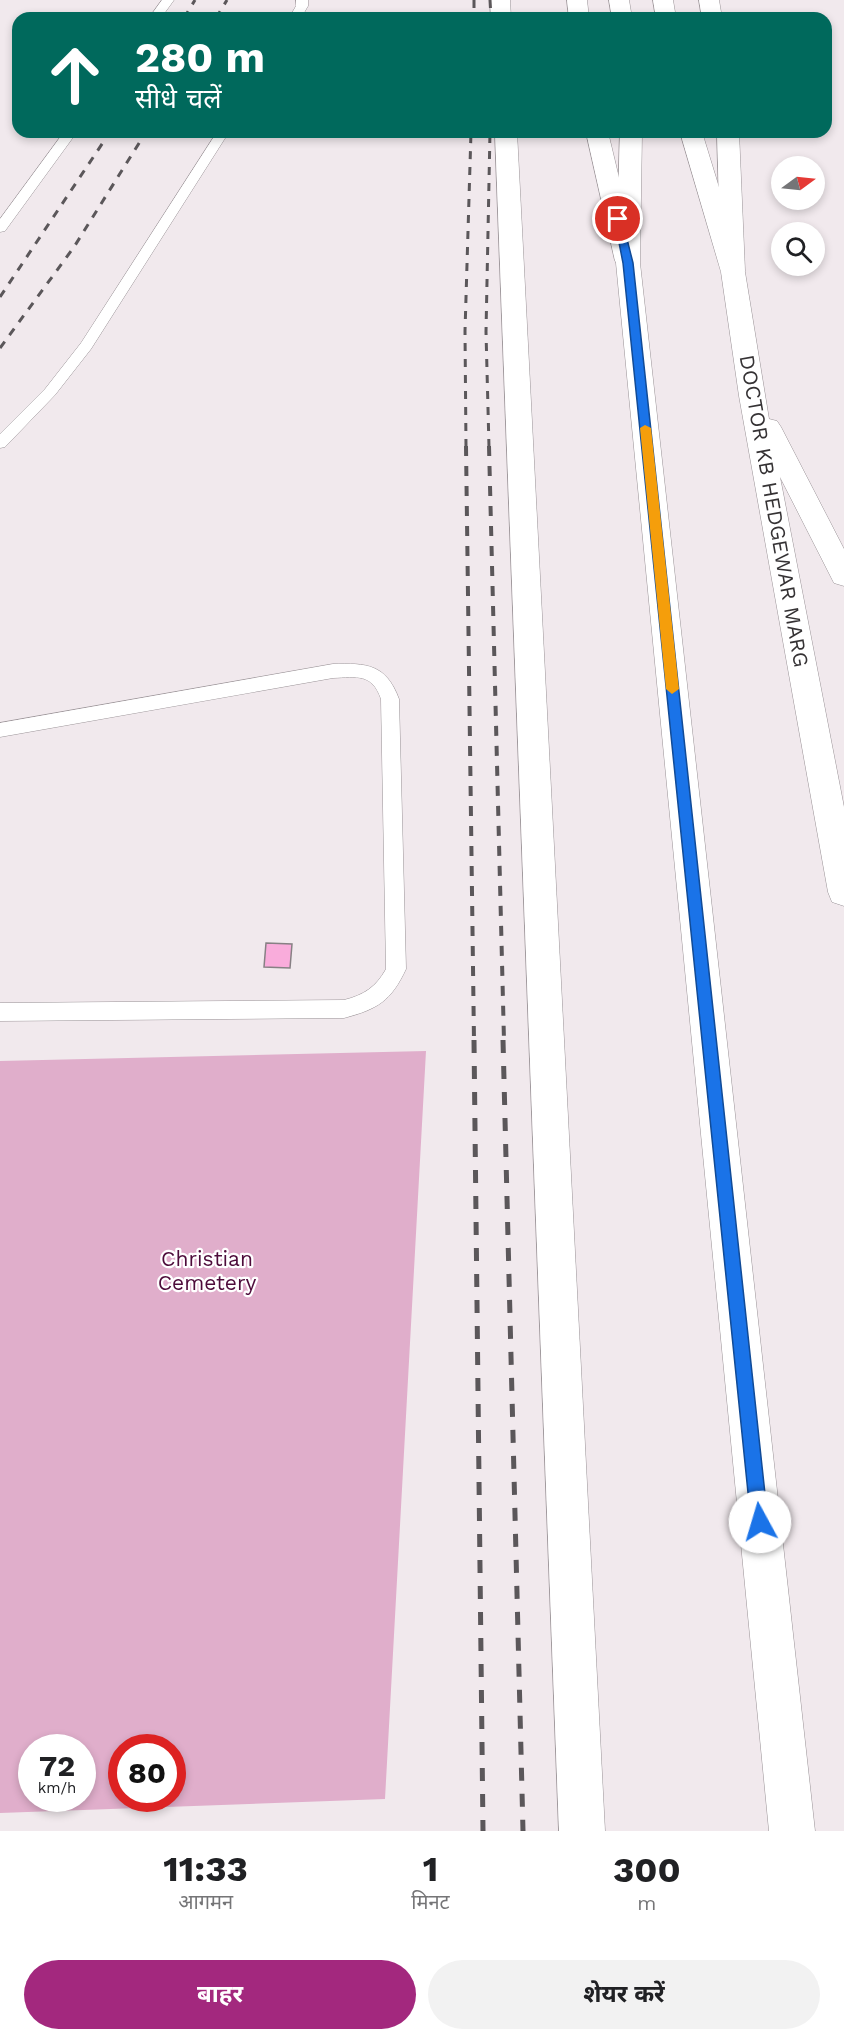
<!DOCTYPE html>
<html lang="hi">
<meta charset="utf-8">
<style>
:root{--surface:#fff;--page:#f2f2f2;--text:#202124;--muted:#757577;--accent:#a3287e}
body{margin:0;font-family:"Work Sans","Noto Sans Devanagari",sans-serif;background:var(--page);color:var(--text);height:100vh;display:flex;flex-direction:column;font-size:22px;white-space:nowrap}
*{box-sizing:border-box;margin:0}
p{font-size:20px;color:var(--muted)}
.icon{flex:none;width:33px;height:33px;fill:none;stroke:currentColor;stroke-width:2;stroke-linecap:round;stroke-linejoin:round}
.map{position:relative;height:1831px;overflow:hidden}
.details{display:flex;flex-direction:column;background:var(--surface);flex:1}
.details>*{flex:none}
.banner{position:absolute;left:12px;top:12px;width:820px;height:126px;border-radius:18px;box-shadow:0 3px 9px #0003;background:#00695c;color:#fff;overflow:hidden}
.needle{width:39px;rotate:75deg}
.buttons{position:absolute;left:771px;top:156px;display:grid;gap:12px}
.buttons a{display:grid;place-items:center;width:54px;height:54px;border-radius:50%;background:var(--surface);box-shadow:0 3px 9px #0003;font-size:30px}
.speed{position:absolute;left:18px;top:1734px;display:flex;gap:12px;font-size:30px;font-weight:700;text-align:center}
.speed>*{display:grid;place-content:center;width:78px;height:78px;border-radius:50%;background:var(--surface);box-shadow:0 3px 9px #0003;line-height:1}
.speed small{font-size:15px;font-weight:400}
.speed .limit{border:9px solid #d22;background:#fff;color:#111}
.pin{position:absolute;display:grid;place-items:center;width:51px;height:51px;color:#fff;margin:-26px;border:3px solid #fff;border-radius:50%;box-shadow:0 2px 6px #0007}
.me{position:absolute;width:66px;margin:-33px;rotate:354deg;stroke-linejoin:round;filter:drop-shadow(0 0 4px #0008)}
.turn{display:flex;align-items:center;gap:21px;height:126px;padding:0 24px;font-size:27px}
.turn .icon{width:78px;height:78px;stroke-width:2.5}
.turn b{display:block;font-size:42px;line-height:51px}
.eta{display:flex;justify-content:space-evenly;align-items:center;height:102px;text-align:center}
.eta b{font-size:36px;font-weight:700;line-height:42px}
.action{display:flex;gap:12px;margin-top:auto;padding:12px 24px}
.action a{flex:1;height:69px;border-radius:36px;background:var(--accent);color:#fff;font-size:24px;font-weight:700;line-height:69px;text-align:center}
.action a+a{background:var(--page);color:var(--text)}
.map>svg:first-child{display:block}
.green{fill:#e0aecb;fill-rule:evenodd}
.building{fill:#f9acdb;stroke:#878084;stroke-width:1.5}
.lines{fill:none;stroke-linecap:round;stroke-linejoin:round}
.service-casing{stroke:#999296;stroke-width:1}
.tertiary-casing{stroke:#999296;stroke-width:1}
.trunk-casing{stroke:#999296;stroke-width:1}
.service{fill:#fff;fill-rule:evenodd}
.tertiary{fill:#fff;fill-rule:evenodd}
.trunk{fill:#fff;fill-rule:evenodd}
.rail-far2{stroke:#5b575a;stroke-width:3;stroke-dasharray:8 8;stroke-linecap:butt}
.rail-far1{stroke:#5b575a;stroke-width:4;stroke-dasharray:10 10;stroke-linecap:butt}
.rail{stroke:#5b575a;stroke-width:5;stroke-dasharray:13 13;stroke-linecap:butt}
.route{fill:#1a73e8;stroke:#114b97;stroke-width:1.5}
.slow{fill:#f59e0b}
.labels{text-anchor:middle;stroke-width:4.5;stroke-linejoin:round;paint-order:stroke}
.street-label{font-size:21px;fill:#353234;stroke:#fff}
.park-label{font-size:21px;fill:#4d0b3a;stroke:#fff}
</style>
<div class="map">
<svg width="844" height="1831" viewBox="0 0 844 1831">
<rect width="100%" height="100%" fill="#f1e9ed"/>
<!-- green -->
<path class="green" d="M 426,1051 L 385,1799 L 0,1813 L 0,1061 ZM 32,1748 L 82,1748 L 82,1798 L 32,1798 ZM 122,1748 L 172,1748 L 172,1798 L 122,1798 Z"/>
<!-- building -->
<polygon class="building" points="266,943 292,944 290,968 264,967"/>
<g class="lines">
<defs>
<g id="service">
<polygon points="162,0 174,0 161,18 149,18"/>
<polygon points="296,0 308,0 308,6 301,18 289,18 296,6"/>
<polygon points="64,132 77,132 5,231 0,232 0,219"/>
<polygon points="217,132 229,132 91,349 55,395 5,447 0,448 0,434 45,389 81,343"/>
<path d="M 333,664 C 367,663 386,664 399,699 L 406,969 C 391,1001 378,1009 344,1018 L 0,1021 L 0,1003 L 344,1000 C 364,995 376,987 386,969 L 381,699 C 372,673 357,677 333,678 L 0,737 L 0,723 Z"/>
</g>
<g id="tertiary">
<polygon points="567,0 587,0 589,18 569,18"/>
<polygon points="699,0 719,0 722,18 702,18"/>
<polygon points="586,132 608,132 639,261 635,266 627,268 619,266 615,261"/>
<polygon points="717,132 739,132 745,271 741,276 733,278 725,276 721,271"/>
</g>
<g id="trunk">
<polygon points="490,0 510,0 511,18 491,18"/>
<polygon points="609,0 629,0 632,18 612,18"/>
<polygon points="653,0 673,0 676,18 656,18"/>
<polygon points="495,132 517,132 605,1831 559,1831"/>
<polygon points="620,132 642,132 640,263 815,1831 769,1831 616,263"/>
<polygon points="680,132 702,132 745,272 769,419 777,421 781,427 844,549 844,586 834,583 780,477 844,807 844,906 832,902 828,892 739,396 721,272"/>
</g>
</defs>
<!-- service casing -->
<use href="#service" class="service-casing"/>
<!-- tertiary casing -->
<use href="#tertiary" class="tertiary-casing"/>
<!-- trunk casing -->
<use href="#trunk" class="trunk-casing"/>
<!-- service -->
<use href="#service" class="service"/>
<!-- tertiary -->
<use href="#tertiary" class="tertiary"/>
<!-- trunk -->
<use href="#trunk" class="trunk"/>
<!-- rail-far2 -->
<g class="rail-far2">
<polyline points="474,0 474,18"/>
<polyline points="490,0 491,18"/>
<polyline points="184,18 195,0"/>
<polyline points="216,18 227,0"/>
<polyline points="0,297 110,132"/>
<polyline points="0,348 74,247 146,132"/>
<polyline points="466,447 465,331 471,132"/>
<polyline points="489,447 486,332 490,132"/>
</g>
<!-- rail-far1 -->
<g class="rail-far1">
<polyline points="466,446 474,1041"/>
<polyline points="489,446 504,1041"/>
</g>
<!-- rail -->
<g class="rail">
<polyline points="474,1040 483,1831"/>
<polyline points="503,1040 523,1831"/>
</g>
</g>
<!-- route -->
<polygon class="route" points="614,217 622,219 633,263 768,1522 766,1528 760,1531 754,1528 751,1522 623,263"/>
<!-- slow -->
<polygon class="slow" points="645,425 651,428 679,689 672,694 666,689 640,428"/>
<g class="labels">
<!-- street labels -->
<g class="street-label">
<text transform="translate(774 511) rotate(80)" y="7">DOCTOR KB HEDGEWAR MARG</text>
</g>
<!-- park labels -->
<g class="park-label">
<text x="207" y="1266">Christian<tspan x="207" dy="24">Cemetery</tspan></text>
</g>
</g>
</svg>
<div class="buttons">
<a><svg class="needle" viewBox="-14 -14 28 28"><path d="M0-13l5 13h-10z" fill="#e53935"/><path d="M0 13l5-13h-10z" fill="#757577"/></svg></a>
<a><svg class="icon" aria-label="search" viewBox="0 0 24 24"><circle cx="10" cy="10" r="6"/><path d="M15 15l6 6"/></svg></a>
</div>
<div class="speed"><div>72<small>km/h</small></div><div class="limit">80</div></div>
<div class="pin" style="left:618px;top:219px;background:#d93025"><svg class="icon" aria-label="arrive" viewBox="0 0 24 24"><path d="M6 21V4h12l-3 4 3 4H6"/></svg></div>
<svg class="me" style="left:760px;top:1522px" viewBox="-20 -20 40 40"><circle r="19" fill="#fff"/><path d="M0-13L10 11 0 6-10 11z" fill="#1a73e8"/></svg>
<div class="banner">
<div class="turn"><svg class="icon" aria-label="ahead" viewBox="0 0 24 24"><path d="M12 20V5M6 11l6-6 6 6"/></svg><div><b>280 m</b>सीधे चलें</div></div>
</div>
</div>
<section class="details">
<div class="eta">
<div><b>11:33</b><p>आगमन</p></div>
<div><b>1</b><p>मिनट</p></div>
<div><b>300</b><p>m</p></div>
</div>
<div class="action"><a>बाहर</a><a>शेयर करें</a></div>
</section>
